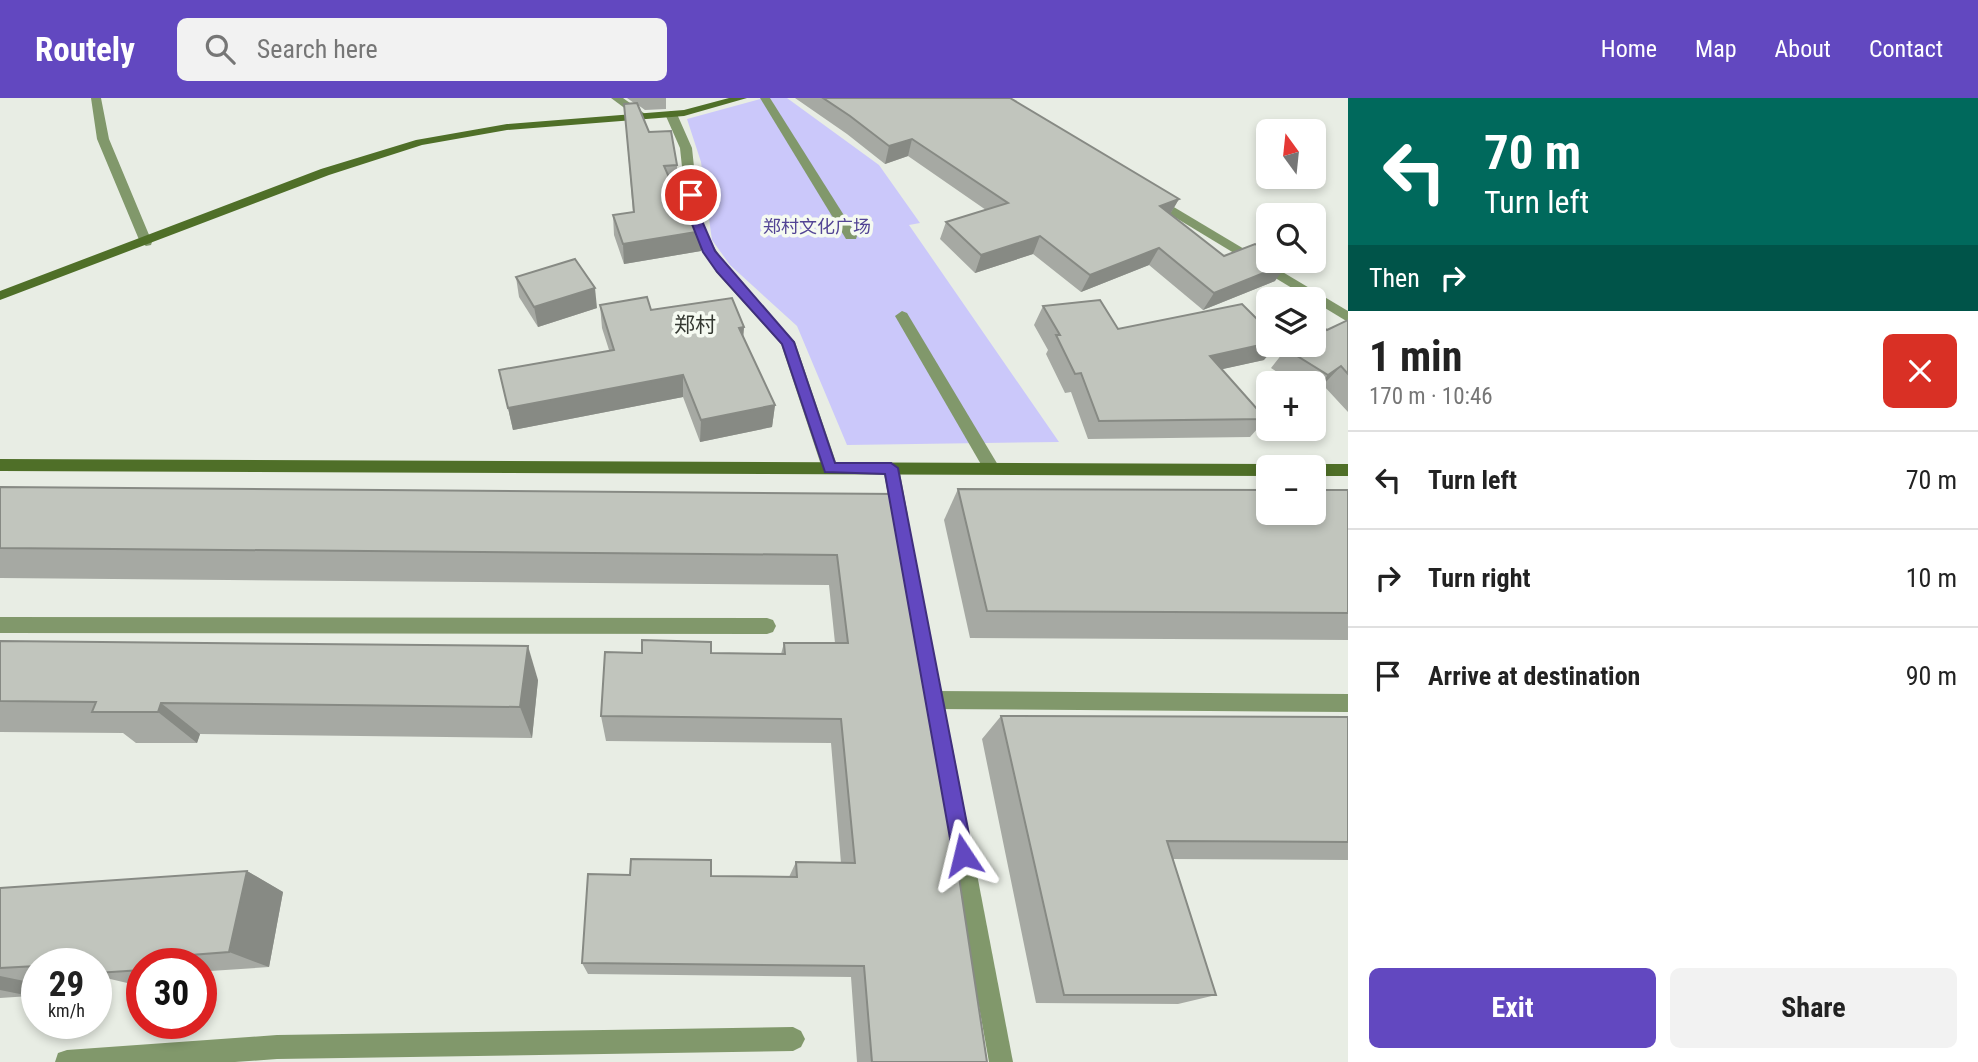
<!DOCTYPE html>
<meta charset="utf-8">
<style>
:root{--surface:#fff;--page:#f2f2f2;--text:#222;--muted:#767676;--line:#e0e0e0;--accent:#6248c0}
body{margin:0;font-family:"Roboto Condensed","Noto Sans SC",sans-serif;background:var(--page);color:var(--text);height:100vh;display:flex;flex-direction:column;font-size:26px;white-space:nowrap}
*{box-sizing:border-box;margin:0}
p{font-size:23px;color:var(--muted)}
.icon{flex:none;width:38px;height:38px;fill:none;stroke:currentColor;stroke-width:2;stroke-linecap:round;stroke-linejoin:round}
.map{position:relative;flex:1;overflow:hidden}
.drawer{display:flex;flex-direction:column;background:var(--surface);width:630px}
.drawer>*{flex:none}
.hud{background:#00695c;color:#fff;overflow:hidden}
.needle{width:46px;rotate:345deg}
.buttons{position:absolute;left:1256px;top:21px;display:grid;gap:14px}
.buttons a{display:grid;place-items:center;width:70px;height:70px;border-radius:10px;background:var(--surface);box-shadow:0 4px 10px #0003;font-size:35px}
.speed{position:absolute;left:21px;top:850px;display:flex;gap:14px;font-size:35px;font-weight:700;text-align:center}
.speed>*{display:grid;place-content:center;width:91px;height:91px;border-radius:50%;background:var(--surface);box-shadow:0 4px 10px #0003;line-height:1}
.speed small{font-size:18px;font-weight:400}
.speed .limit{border:10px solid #d22;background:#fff;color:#111}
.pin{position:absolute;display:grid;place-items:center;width:60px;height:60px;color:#fff;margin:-30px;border:4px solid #fff;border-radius:50%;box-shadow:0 2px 7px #0007}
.me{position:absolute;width:77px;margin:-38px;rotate:350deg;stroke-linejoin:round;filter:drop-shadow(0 0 5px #0008)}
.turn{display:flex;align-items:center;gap:24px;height:147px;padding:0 21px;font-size:32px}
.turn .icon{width:91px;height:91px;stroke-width:2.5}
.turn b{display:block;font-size:49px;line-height:60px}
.then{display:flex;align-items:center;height:66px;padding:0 21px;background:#0003;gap:14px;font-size:26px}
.round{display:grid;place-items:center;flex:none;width:74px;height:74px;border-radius:10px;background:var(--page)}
.overview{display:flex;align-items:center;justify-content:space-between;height:119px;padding:0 21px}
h1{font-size:42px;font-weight:700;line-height:52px}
.primary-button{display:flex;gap:14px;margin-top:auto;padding:14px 21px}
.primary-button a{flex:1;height:80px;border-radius:10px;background:var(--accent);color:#fff;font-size:28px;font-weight:700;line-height:80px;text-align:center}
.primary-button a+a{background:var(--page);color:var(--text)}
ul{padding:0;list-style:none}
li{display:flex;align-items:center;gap:21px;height:98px;padding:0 21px;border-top:2px solid var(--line)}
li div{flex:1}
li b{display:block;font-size:26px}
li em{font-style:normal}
header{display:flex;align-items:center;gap:42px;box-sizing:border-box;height:98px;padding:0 35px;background:var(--accent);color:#fff}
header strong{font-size:33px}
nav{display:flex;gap:38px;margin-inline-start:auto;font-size:24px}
.search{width:490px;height:63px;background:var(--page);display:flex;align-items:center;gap:18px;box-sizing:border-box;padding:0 24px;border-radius:10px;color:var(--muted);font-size:26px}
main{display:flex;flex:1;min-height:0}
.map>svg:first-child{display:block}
.green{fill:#cbc8fa}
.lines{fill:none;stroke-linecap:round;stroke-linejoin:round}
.lane{fill:#81986b;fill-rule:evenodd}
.street{fill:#81986b;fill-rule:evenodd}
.secondary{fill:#4f6f28;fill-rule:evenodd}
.wall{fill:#a6a9a3}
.shaded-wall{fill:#878a84}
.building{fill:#c1c5bd;stroke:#878a84;stroke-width:2}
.route{fill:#6248c0;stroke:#402f7d;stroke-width:2}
.labels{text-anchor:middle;stroke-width:7;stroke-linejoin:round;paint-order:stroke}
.far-park-label{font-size:18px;fill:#524494;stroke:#f5faf1}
.far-quarter-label{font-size:21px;fill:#343831;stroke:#f5faf1}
</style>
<header>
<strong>Routely</strong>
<div class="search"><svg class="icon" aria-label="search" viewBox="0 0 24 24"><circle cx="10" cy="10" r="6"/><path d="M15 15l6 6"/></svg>Search here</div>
<nav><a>Home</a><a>Map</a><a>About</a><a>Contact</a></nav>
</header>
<main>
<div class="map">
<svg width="1348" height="964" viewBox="0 0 1348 964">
<rect width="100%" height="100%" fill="#e8ede4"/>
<!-- green -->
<polygon class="green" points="764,0 787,0 879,67 920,125 909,127 1059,344 847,347 797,228 730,167 712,142 701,64 687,21"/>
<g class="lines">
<!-- lane -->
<g class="lane">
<polygon points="91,0 101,0 109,41 152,144 151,147 146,148 140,144 97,41"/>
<polygon points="611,0 623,0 648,18 638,20"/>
<polygon points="760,0 770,0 857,138 856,141 846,141"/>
<polygon points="902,213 907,215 998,367 1000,371 998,375 986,375 895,218"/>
<polygon points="0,519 767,520 773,522 776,528 773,534 767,536 0,535"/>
<polygon points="934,593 1348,596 1348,614 934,611 927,608 924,602 927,596"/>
<polygon points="793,929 801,933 805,941 801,949 793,953 277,961 235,964 55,964 58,955 67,952 277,937"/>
</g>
<!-- street -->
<g class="street">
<polygon points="671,13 677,16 692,50 699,116 706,136 726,168 795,244 838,370 836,374 830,376 822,370 781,246 716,174 694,136 687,116 680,50 665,16"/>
<polygon points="1152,96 1348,213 1348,224 1148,103 1146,100"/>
<polygon points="891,364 899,370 908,418 906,423 894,423 892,418 883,370"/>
<polygon points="942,637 949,639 952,646 1013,964 989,964 932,646 935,639"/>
</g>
<!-- secondary -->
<g class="secondary">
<polygon points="729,0 747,0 684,18 507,32 422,47 329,77 0,202 0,193 321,71 416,42 507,26 684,12"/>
<polygon points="0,361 1269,366 1276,369 1269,369 1269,378 0,373"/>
<polygon points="1314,366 1348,366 1348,378 1314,378 1314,369 1307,369"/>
</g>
</g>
<!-- wall -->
<g class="wall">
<polygon points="627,0 666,0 666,11 645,12 638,7 649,34 677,67 677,87 672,87 701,153 624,166 614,137 613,117 633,114 624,6 634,5"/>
<polygon points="795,0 1010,0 1179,101 1170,116 1224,158 1275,183 1203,212 1149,167 1081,194 1033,156 975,175 940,141 946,124 986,112 908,58 885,66 847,36"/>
<polygon points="516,179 597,210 538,229 519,199"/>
<polygon points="600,207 651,212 744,229 743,239 775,307 772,329 700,344 683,299 513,332 508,310 609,252 602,230"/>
<polygon points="1043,208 1118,231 1264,262 1222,271 1266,321 1250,339 1088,341 1071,294 1065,295 1046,256 1048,252 1034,227"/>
<polygon points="1348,222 1348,314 1323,287 1314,293 1314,285 1294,285 1271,270 1286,251"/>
<polygon points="0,389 900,396 948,667 943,674 987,964 857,964 851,879 588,876 582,865 711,778 789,779 796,764 841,765 831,645 606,643 601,618 711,555 781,556 784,545 835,545 829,487 0,480"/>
<polygon points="958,391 1348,392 1348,542 970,540 944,422"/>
<polygon points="0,543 538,582 532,640 200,636 197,645 136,645 123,635 0,634"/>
<polygon points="1001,618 1348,619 1348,762 1173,761 1216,897 1178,906 1036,905 982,641"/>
<polygon points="247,773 283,794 269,869 210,873 208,884 201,884 201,866 142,866 142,888 140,888 106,880 96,881 96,866 37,866 37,885 34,885 30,898 0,900 0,790"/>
</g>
<!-- shaded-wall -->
<g class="shaded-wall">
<polygon points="912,41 908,58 885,66 889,48"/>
<polygon points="1179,101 1169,118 1160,108"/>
<polygon points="702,133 701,153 624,166 623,146"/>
<polygon points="1040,138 1033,156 975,175 981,157"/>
<polygon points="1159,150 1149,167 1081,194 1090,177"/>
<polygon points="1288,165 1275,183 1203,212 1214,195"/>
<polygon points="595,190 597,210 538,229 534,209"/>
<polygon points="744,229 742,252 739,230"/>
<polygon points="1269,245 1269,247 1277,247 1264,262 1196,277 1210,258"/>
<polygon points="1341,268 1323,287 1314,293 1314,292 1328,277"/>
<polygon points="683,277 683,299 513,332 508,310"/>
<polygon points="775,307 772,329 700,344 701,322"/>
<polygon points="528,548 538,582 532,640 520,609"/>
<polygon points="161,605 200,636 197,645 158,614"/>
<polygon points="247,773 283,794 269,869 229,854"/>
<polygon points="165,859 187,866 163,866"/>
<polygon points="201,871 210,873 208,884 201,882"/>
<polygon points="0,878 34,885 30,898 0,892"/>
</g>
<!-- building -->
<g class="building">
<polygon points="823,0 1010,0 1179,101 1160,108 1224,158 1255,146 1269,154 1269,163 1284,163 1288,165 1214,195 1159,150 1090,177 1040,138 981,157 946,124 1008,105 912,41 889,48 850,18"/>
<polygon points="637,5 649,34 671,33 677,67 664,68 681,107 688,106 702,133 623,146 613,117 634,114 624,6"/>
<polygon points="575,161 595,190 534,209 516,179"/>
<polygon points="647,199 651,212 732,200 744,229 739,230 775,307 701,322 683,277 508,310 499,272 614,252 600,207"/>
<polygon points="1100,202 1118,231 1242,206 1269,233 1269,245 1210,258 1266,321 1099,323 1081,275 1075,276 1056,237 1060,237 1043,208"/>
<polygon points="1348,222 1348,276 1341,268 1328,277 1286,251 1293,247 1314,247 1314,233 1321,228 1327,232"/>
<polygon points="0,389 900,396 948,667 942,667 987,964 872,964 864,868 582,865 588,776 630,777 631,761 711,762 711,778 797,779 796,764 855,765 841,621 601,618 605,554 642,555 642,542 711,544 711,555 785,556 784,545 848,545 837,457 0,450"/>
<polygon points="958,391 1269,392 1269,415 1314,415 1314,392 1348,392 1348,515 987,513"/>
<polygon points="0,543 528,548 520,609 161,605 158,614 92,614 96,604 0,603"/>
<polygon points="1001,618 1348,619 1348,744 1167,743 1216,897 1064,897"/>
<polygon points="247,773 229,854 165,859 163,866 142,866 142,872 96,875 96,866 91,866 92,864 60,866 37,866 37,868 0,870 0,790"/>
</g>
<!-- route -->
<polygon class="route" points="691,94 696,97 699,116 715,153 794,244 835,365 891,365 898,370 973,757 970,764 963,767 956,764 953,757 885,376 825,374 782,246 717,174 703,154 688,116 685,97"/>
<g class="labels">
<!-- far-park labels -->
<g class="far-park-label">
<text x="817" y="135">郑村文化广场</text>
</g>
<!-- far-quarter labels -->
<g class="far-quarter-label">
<text x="695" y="234">郑村</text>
</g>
</g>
</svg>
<div class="buttons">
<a><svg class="needle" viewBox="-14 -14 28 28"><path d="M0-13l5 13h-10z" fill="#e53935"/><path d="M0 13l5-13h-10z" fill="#767676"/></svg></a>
<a><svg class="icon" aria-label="search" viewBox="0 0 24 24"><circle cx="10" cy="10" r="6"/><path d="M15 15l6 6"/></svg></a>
<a><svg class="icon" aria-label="layers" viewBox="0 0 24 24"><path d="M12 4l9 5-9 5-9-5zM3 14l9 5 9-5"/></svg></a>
<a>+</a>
<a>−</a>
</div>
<div class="speed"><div>29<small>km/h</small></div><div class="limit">30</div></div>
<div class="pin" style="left:691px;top:97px;background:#d93025"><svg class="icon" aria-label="arrive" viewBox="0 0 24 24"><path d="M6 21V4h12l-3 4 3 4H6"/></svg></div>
<svg class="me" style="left:963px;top:757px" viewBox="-20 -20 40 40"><path d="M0-17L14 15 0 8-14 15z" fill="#6248c0" stroke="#fff" stroke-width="4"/></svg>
</div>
<section class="drawer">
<div class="hud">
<div class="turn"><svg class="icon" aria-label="left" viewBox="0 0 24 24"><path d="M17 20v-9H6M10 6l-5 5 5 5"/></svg><div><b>70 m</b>Turn left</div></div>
<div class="then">Then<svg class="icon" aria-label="right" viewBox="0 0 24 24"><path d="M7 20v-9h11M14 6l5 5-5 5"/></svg></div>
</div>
<div class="overview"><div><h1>1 min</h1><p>170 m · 10:46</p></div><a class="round" style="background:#d93025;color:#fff"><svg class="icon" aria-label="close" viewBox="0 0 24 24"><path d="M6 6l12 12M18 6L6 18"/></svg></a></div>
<ul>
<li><svg class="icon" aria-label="left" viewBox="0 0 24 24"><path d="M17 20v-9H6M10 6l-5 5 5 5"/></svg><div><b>Turn left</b></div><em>70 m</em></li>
<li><svg class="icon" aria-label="right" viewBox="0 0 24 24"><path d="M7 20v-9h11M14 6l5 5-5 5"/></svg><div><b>Turn right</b></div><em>10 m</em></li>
<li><svg class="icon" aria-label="arrive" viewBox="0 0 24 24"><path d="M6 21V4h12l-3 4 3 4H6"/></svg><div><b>Arrive at destination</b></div><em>90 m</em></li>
</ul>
<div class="primary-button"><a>Exit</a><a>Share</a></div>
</section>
</main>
